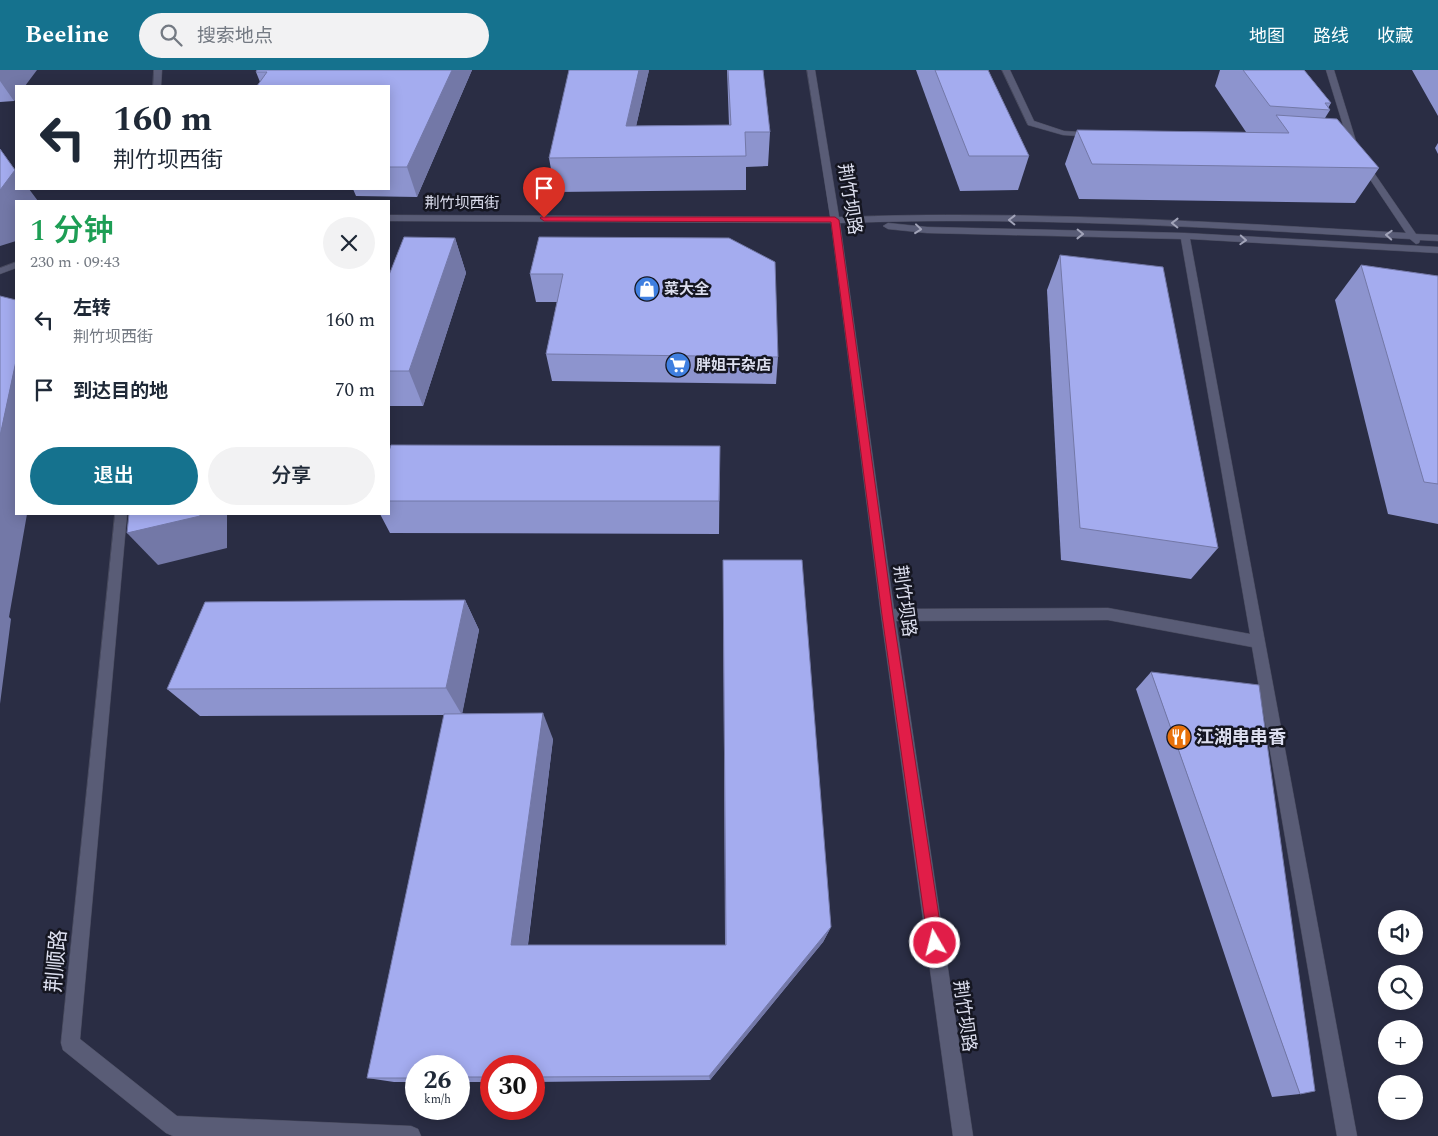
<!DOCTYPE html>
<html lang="zh">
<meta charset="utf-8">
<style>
:root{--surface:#fff;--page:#f2f2f3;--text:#1f2937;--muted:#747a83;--accent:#15728e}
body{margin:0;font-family:Spectral,"Noto Sans SC",serif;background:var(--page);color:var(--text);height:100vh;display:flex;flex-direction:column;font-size:19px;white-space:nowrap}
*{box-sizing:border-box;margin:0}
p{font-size:16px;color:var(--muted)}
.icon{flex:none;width:28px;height:28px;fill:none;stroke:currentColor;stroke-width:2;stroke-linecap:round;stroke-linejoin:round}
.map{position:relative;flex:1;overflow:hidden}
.sheet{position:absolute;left:15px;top:130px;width:375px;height:315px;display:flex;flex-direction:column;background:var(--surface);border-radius:0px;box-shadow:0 2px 12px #0003}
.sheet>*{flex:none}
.top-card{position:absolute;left:15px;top:15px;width:375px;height:105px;border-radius:0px;box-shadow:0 2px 12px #0003;background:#fff;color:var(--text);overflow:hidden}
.buttons{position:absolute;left:1378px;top:840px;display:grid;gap:10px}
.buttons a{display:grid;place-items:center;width:45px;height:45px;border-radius:50%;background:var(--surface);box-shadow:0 2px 12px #0003;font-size:25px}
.speed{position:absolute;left:405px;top:985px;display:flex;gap:10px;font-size:25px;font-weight:700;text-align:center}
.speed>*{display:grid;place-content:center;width:65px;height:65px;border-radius:50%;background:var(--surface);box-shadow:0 2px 12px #0003;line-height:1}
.speed small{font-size:12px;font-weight:400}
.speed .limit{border:8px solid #d22;background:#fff;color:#111}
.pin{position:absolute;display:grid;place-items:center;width:42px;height:42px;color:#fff;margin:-51px -21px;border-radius:50% 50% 50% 0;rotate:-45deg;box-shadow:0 0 5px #0007}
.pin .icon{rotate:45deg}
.me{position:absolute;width:55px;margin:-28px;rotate:352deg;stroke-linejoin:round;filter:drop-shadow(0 0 4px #0008)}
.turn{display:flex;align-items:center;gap:18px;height:105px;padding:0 15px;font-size:22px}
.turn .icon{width:65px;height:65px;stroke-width:2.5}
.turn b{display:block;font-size:35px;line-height:42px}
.round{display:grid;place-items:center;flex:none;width:52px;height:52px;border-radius:26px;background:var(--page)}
.head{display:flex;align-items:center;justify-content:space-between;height:85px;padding:0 15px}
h1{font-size:30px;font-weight:600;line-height:38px;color:#1e9e55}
.cta{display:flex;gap:10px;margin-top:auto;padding:10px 15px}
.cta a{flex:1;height:58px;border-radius:30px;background:var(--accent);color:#fff;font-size:20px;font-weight:600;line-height:58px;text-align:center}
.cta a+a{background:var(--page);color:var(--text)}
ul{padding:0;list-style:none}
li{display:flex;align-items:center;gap:15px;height:70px;padding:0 15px}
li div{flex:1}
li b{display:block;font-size:19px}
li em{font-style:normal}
header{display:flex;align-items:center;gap:30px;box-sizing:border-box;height:70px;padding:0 25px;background:var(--accent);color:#fff}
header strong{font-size:24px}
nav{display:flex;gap:28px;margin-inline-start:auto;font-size:18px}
.search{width:350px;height:45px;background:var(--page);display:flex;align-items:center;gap:12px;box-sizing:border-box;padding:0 18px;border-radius:28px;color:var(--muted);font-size:19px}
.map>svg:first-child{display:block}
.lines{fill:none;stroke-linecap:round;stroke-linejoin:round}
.minor-casing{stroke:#484a5d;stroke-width:1}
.minor{fill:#595c76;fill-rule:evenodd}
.wall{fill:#8d94ce}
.shaded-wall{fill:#7378a7}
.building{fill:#a4acef;stroke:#7378a7}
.oneway{stroke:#a2a4b9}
.route{fill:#e11d48;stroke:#92132f}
.labels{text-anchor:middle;stroke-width:5;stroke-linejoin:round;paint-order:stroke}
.far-street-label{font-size:15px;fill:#dddfef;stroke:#151621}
.far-poi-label{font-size:15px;font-weight:bold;fill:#dddfef;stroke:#151621;text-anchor:start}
.street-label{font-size:18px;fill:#dddfef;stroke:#151621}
.poi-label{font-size:18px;font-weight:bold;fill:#dddfef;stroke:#151621;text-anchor:start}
.near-street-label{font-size:21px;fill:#dddfef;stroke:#151621}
</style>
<header>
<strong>Beeline</strong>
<div class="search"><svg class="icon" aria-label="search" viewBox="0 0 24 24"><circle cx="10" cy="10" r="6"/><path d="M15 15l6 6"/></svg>搜索地点</div>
<nav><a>地图</a><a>路线</a><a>收藏</a></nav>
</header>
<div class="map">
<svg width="1438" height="1066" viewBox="0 0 1438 1066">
<rect width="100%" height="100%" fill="#2a2d44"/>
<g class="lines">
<defs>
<g id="minor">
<polygon points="154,0 162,0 161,16 153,16"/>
<path d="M 807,0 L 815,0 L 839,147 C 1028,140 1217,152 1406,163 L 1351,81 L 1326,0 L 1334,0 L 1359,81 L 1416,164 L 1438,165 L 1438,171 L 1420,170 L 1419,173 L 1416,174 L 1410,169 C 1220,158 1030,146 840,153 L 894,539 L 1108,538 L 1250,564 L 1181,169 L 927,163 L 888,159 L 883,156 L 888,153 L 927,157 L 1185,163 L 1438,177 L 1438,183 L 1190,169 L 1357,1066 L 1337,1066 L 1252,577 L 1108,550 L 896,551 L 973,1066 L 953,1066 L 881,545 L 831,153 L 389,151 L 389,145 L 830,147 Z"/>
<polygon points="1002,0 1010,0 1034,51 1064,61 1096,63 1096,67 1063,65 1028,55"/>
<polygon points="16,192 16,198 0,204 0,198"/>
<polygon points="115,444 127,444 80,969 177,1046 411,1056 418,1059 421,1066 173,1066 166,1063 63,980 61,973"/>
</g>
</defs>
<!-- minor casing -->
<use href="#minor" class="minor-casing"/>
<!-- minor -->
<use href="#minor" class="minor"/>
</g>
<!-- wall -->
<g class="wall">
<polygon points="0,0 16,16 16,28 14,31 0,32"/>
<polygon points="472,0 417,127 356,126 353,119 389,119 389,16 260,12 256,2"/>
<polygon points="649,0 636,56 729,55 727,0 763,0 770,62 768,96 746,97 746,120 555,122 549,88"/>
<polygon points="916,0 988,0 1029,86 1018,120 960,121"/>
<polygon points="1220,0 1304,0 1331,33 1328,38 1330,40 1325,48 1379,98 1355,133 1079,129 1065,94 1077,60 1246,62 1215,16"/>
<polygon points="1412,0 1438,0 1438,46"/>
<polygon points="1438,73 1438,84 1435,78"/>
<polygon points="539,167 778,287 776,314 552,311 546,284 557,232 536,232 530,204"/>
<polygon points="455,168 466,203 423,336 389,336 389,205"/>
<polygon points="1060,185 1218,478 1191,509 1061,490 1047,220"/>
<polygon points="1361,195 1438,206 1438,454 1388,444 1335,230"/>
<polygon points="720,376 719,464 390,463 380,444 389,444 389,381"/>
<polygon points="723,490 831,857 823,872 710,1010 534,1012 534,996 491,996 491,1012 459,1012 459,996 416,996 416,1012 394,1012 367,1008 444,645 200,646 167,619 465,530 479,560 462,643 553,669 528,875 725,875"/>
<polygon points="1151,602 1300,1024 1272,1027 1136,619"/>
</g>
<!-- shaded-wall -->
<g class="shaded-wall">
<polygon points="0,0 37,0 25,16 16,16 16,28 14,31 0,11"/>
<polygon points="452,0 472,0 417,127 407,97"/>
<polygon points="639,0 649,0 629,87 626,56"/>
<polygon points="0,79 16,101 16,119 29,119 38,131 16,131 16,171 0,176"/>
<polygon points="455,168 466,203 423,336 409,301"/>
<polygon points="16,291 16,444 27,444 9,547 11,549 0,634 0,366"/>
<polygon points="200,444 227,444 227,478 158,495 127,463"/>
<polygon points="465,530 479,560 462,645 446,618"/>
<polygon points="543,643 553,669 526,889 511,875"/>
<polygon points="831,857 823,872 710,1010 709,1006"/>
</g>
<!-- building -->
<g class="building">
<polygon points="257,0 452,0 407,97 389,97 389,16 257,16 267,2 256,2"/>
<polygon points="569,0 639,0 626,56 731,55 728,0 763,0 770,62 745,62 746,86 549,88"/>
<polygon points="935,0 988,0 1029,86 969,86"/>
<polygon points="1243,0 1304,0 1331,33 1325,33 1330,40 1270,36"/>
<polygon points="1276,45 1337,49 1379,98 1092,94 1077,60 1289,63"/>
<polygon points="0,79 15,100 0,120"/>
<polygon points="404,167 455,168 409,301 389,301 389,205"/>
<polygon points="539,167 729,168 775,192 778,287 546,284 563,204 530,204"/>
<polygon points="1060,185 1163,197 1218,478 1080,458"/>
<polygon points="1361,195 1438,206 1438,414 1424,412"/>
<polygon points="0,226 16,230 16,291 0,366"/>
<polygon points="391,375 720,376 719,431 389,431 389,381"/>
<polygon points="129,444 200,444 200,446 127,463"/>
<polygon points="723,490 802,490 831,857 709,1006 534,1007 534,996 491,996 491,1007 459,1007 459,996 416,996 416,1008 367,1008 444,644 543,643 511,875 726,875"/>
<polygon points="465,530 446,618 167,619 205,532"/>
<polygon points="1151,602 1259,615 1315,1021 1300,1024"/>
</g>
<!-- one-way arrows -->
<defs><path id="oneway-chevron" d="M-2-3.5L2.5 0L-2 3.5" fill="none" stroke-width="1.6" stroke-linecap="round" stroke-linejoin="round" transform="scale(1.25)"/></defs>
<g class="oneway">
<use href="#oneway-chevron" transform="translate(1012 150) rotate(-179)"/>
<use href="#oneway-chevron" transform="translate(1175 153) rotate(-179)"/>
<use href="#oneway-chevron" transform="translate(918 159) rotate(6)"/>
<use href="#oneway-chevron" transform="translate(1080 164) rotate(1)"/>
<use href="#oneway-chevron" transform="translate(1389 165) rotate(-177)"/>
<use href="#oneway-chevron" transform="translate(1243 170) rotate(3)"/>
</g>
<!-- route -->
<polygon class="route" points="541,147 835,147 839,150 893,545 943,873 940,878 935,880 930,878 928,873 882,545 831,152 544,151 540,148"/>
<!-- icons -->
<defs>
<symbol id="shop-disc" viewBox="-11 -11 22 22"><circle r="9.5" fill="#3f7fe0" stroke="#151621"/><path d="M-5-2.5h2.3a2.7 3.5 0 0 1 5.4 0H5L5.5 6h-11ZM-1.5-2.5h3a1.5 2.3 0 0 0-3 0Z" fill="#fff"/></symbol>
<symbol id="supermarket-disc" viewBox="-11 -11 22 22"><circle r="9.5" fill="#3f7fe0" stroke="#151621"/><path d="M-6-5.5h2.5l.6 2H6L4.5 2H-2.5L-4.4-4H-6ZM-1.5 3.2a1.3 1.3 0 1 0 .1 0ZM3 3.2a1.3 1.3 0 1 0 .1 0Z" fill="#fff"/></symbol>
<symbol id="restaurant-disc" viewBox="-11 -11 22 22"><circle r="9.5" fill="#e8710a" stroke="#151621"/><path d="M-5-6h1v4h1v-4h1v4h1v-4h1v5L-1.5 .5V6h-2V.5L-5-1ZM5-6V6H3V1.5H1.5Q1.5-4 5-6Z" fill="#fff"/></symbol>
</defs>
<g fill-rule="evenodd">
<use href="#shop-disc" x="633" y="205" width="28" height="28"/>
<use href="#supermarket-disc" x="664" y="281" width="28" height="28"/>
<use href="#restaurant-disc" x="1165" y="653" width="28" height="28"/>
</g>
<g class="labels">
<!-- far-street labels -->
<g class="far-street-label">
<text x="462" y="138">荆竹坝西街</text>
</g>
<!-- far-poi labels -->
<g class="far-poi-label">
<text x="664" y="224">菜大全</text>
<text x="696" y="300">胖姐干杂店</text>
</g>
<!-- street labels -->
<g class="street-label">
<text transform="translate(850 129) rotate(81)" y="6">荆竹坝路</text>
<text transform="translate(905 531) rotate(82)" y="6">荆竹坝路</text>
<text transform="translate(965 946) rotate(82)" y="6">荆竹坝路</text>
</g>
<!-- poi labels -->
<g class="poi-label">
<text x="1196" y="673">江湖串串香</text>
</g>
<!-- near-street labels -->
<g class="near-street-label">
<text transform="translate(56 891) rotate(-85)" y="7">荆顺路</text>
</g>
</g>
</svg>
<div class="buttons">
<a><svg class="icon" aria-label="sound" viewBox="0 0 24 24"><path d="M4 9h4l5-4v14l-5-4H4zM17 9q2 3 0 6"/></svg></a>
<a><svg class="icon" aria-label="search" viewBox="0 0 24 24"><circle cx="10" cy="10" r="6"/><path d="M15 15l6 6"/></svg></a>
<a>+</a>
<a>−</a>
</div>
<div class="speed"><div>26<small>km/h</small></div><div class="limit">30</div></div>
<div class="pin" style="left:544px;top:148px;background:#d93025"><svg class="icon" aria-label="arrive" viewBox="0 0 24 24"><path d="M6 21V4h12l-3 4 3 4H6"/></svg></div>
<svg class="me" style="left:935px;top:873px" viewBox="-20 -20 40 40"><circle r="17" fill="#e11d48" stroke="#fff" stroke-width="3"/><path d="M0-11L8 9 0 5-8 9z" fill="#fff"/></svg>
<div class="top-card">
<div class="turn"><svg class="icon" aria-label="left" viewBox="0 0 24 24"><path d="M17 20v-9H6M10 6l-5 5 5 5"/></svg><div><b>160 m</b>荆竹坝西街</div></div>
</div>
<section class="sheet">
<div class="head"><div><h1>1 分钟</h1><p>230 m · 09:43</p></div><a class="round"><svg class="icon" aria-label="close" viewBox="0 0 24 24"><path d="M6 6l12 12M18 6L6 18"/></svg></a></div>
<ul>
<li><svg class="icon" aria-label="left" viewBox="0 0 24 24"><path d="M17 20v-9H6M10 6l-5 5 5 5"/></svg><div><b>左转</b><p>荆竹坝西街</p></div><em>160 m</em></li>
<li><svg class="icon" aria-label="arrive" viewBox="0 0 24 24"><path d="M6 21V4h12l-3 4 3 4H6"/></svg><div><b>到达目的地</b></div><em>70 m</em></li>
</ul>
<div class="cta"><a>退出</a><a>分享</a></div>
</section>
</div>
